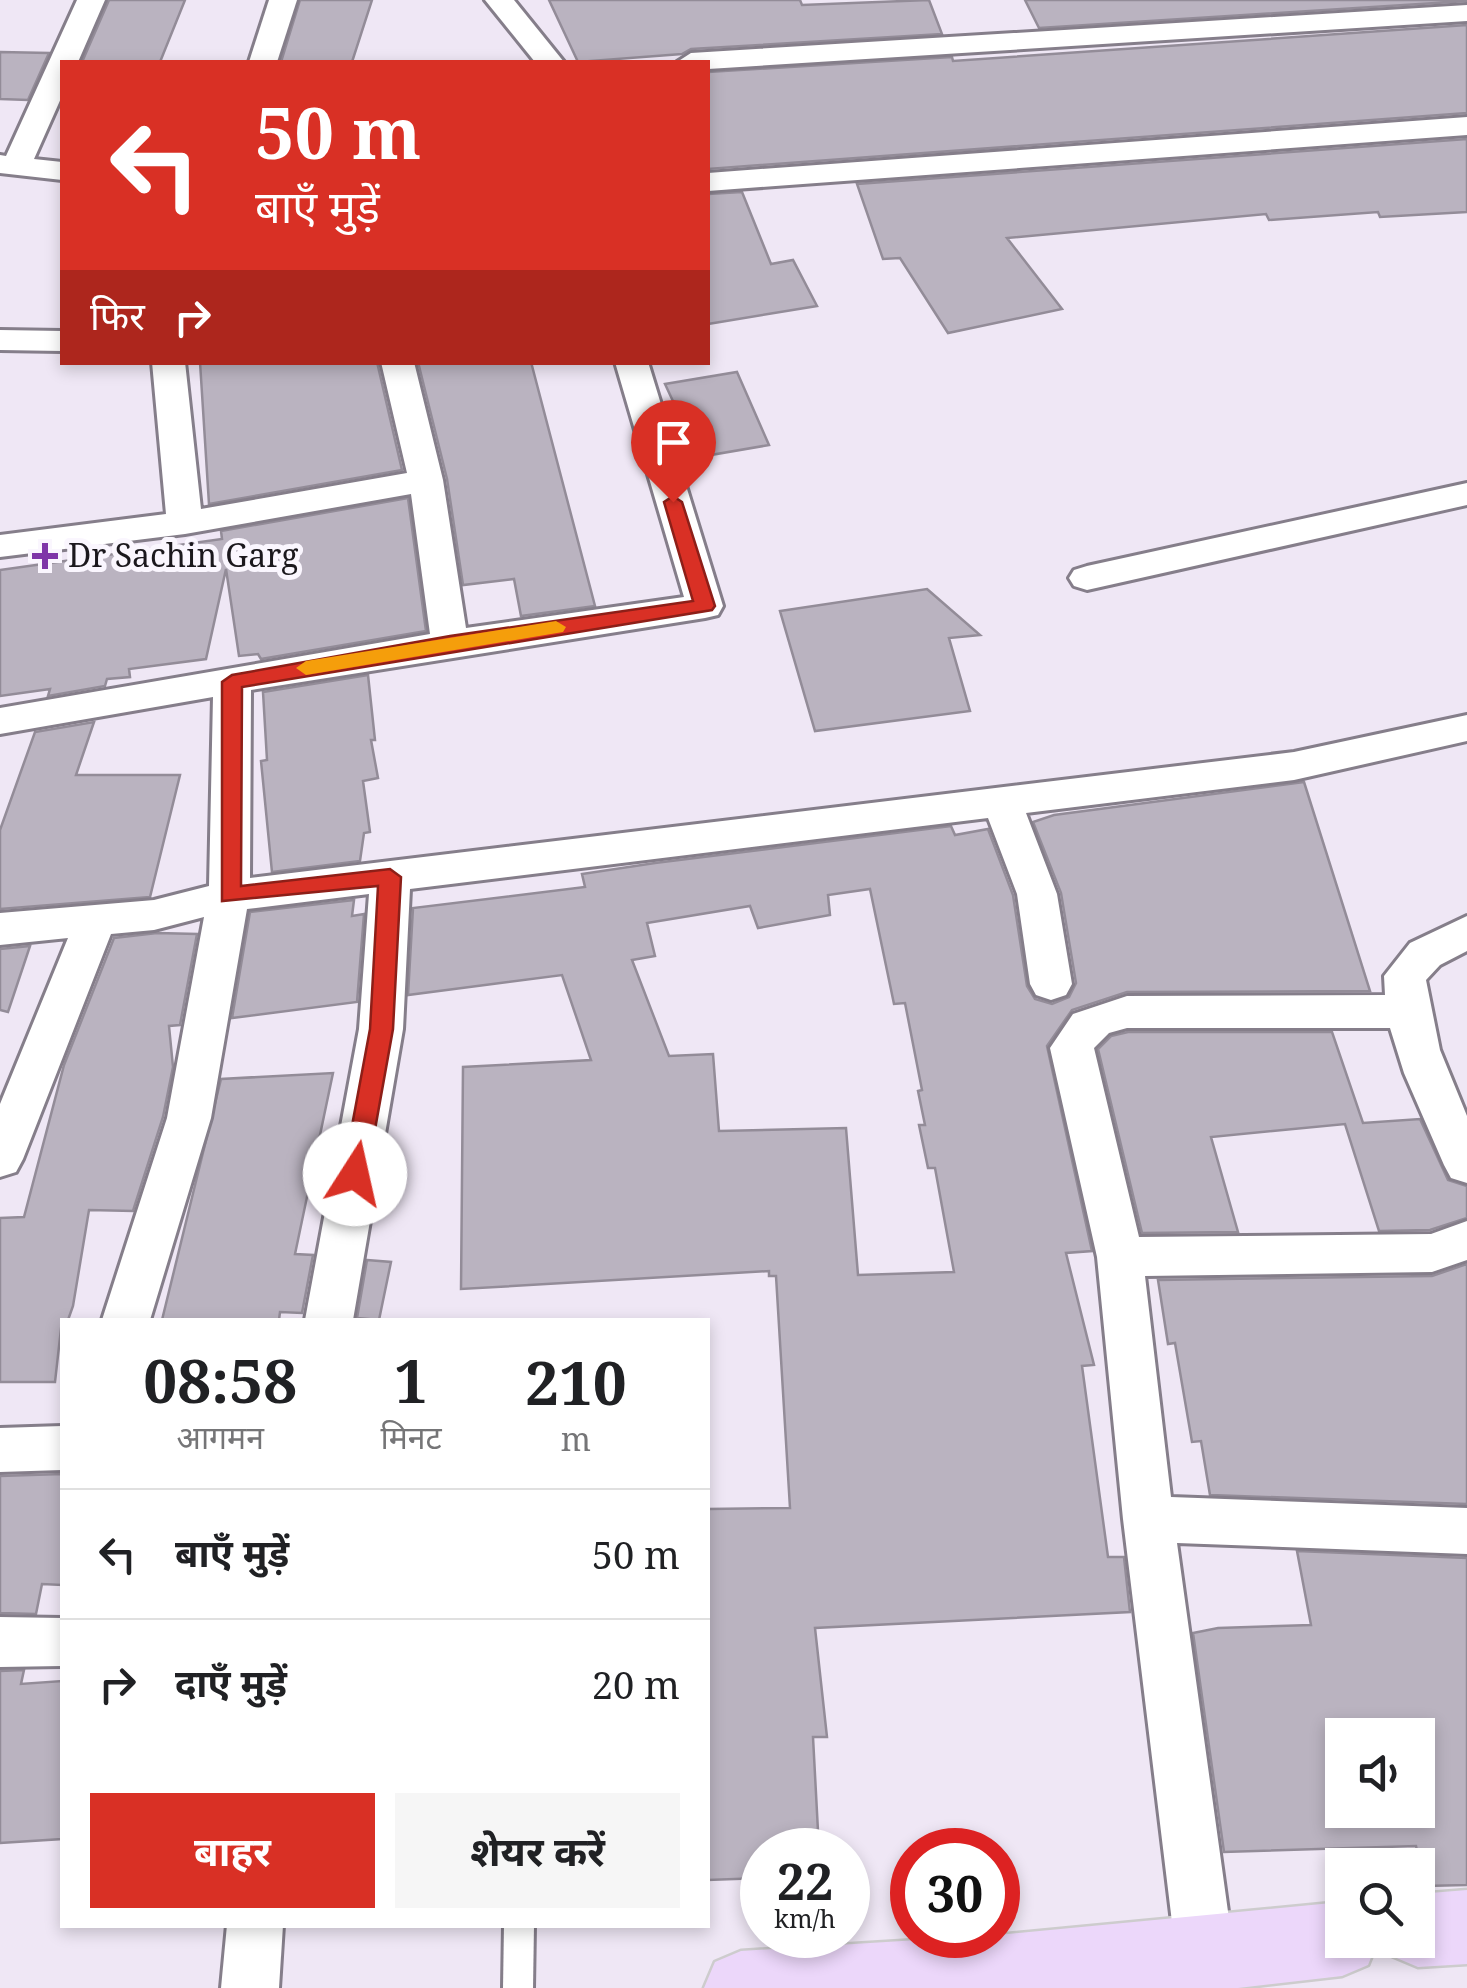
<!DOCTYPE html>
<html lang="hi">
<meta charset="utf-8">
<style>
:root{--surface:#fff;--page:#f6f6f6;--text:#202124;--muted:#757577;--line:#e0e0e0;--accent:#d93025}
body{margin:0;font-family:"Noto Serif","Noto Sans Devanagari",serif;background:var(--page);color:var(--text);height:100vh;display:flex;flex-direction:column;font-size:38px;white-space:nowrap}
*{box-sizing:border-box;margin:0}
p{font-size:32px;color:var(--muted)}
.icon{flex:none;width:55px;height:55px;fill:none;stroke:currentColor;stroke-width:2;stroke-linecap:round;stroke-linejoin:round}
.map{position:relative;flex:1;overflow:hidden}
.panel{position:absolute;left:60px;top:1318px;width:650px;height:610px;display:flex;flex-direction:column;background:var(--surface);border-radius:0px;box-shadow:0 5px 15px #0003}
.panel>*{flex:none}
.top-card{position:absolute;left:60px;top:60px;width:650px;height:305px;border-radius:0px;box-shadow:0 5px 15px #0003;background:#d93025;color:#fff;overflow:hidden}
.fabs{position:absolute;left:1325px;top:1718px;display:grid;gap:20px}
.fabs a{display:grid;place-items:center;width:110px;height:110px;border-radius:0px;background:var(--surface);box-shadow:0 5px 15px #0003;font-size:50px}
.speed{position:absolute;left:740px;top:1828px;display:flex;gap:20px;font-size:50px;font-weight:700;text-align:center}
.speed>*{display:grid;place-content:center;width:130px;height:130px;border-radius:50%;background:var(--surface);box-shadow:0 5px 15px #0003;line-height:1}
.speed small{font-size:25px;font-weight:400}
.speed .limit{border:15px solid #d22;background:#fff;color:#111}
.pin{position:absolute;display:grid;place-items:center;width:85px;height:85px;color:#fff;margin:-102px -42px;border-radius:50% 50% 50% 0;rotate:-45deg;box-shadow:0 0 10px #0007}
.pin .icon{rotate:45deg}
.me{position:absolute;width:110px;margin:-55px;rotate:10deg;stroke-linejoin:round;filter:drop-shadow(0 0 8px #0008)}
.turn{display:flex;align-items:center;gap:35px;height:210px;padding:0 30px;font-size:45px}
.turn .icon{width:130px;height:130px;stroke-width:2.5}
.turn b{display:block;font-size:70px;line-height:85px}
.then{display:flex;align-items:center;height:95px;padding:0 30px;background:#0003;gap:20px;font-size:38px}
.eta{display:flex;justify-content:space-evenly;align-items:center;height:170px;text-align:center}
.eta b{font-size:60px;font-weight:700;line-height:70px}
.cta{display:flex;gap:20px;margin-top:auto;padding:20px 30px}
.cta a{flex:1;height:115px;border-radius:0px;background:var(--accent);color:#fff;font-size:40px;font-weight:700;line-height:115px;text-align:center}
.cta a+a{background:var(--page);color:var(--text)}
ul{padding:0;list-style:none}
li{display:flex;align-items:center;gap:30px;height:130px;padding:0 30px;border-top:2px solid var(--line)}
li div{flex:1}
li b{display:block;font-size:38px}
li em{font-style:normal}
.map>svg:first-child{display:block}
.building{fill:#bab3c0;stroke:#938c98;stroke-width:2.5;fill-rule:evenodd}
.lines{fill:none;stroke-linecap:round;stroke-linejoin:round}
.service-casing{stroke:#857e8a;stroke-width:6}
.minor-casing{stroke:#857e8a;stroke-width:6}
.primary-casing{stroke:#cdcccd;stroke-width:5}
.service{fill:#fff;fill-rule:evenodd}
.minor{fill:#fff;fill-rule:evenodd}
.primary{fill:#ecd7fa;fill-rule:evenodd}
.route{fill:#d93025;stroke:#8d1f18;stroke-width:2.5}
.slow{fill:#f59e0b}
.poi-dot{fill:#7f36a8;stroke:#faf6fe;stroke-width:4}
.labels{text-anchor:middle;stroke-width:10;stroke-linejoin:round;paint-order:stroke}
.poi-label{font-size:32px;fill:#1b181d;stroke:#faf6fe;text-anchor:start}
</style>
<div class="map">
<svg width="1467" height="1988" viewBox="0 0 1467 1988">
<rect width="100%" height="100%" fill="#efe7f5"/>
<!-- building -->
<g class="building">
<polygon points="109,0 185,0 160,62 82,62"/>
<polygon points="300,0 372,0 352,62 281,62"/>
<polygon points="549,0 800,0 802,5 929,0 942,34 691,49 682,54 578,62"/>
<polygon points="1025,0 1467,0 1467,1 1039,28"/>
<polygon points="1467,25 1467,113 708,169 708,72 952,57 953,61"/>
<polygon points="0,52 49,53 28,100 0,99"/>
<polygon points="1467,139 1467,212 1380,217 1378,212 1269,220 1266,214 1007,238 1062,309 948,333 900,258 883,259 857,184"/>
<polygon points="742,192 771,264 793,260 817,306 708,324 708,194"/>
<polygon points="200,362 377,362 402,470 209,504"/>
<polygon points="418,362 531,362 595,606 521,616 514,579 463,585 447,479"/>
<polygon points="737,372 769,445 699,457 665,384"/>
<polygon points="408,498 426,631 261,659 258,654 239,656 226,569 206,659 129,669 130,677 107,679 105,686 48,696 50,689 0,696 0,570 222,539 221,531"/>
<polygon points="927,589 980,635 949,638 970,711 815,731 780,611"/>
<polygon points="368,675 375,740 371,740 378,778 363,781 370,832 364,833 360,861 272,872 261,761 267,760 263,692"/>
<polygon points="94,722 76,775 180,775 150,897 0,909 0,830 35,732"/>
<path d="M 1304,782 L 1370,991 L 1127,992 L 1072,1010 L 1047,1046 L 1092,1251 L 1066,1253 L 1094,1365 L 1082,1366 L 1108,1557 L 1124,1557 L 1130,1612 L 815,1628 L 827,1737 L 813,1737 L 819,1850 L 762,1850 L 762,1878 L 708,1880 L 708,1509 L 790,1508 L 776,1276 L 769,1276 L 769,1271 L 461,1289 L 463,1067 L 591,1060 L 562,975 L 408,995 L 413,908 L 585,887 L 582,874 L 655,863 L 951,826 L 955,835 L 988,829 L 1013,895 L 1027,986 L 1035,999 L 1052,1004 L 1069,997 L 1076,983 L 1061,893 L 1033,822 L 1054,815 ZM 870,889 L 894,1004 L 905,1003 L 922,1090 L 918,1091 L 925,1125 L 919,1125 L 928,1168 L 935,1168 L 954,1272 L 858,1275 L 846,1128 L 719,1131 L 713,1054 L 669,1056 L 632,960 L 655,956 L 647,923 L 750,906 L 758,928 L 830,915 L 828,895 Z"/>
<polygon points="354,900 352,916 364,914 357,1002 232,1018 250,912"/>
<polygon points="157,933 197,934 180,1025 169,1026 173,1067 163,1117 133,1211 89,1210 73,1306 68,1320 62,1320 55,1382 0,1382 0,1218 24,1217 64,1065 114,938"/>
<polygon points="30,946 8,1012 0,1010 0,949"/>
<polygon points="1128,1032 1332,1032 1363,1123 1420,1119 1448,1180 1467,1186 1467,1218 1430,1230 1379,1231 1345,1124 1211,1137 1238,1232 1142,1233 1098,1049 1111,1036"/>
<polygon points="333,1073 295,1254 313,1255 302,1313 280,1312 279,1320 162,1320 221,1079"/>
<polygon points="367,1260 391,1262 379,1320 357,1318"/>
<polygon points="1467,1264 1467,1504 1210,1495 1201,1441 1192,1442 1175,1343 1168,1344 1158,1280 1432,1276"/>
<polygon points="62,1474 62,1585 42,1584 36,1614 0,1613 0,1476"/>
<path d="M 1297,1551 L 1467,1558 L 1467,1885 L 1424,1886 L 1416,1846 L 1224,1852 L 1193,1633 L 1218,1628 L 1311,1625 ZM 1342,1735 L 1418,1735 L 1418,1810 L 1342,1810 Z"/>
<polygon points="24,1670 21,1684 62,1681 62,1839 0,1843 0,1671"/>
</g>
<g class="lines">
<defs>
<polygon id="service" points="504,1925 534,1925 533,1988 503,1988"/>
<g id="minor">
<polygon points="77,0 105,0 78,62 62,62 62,96 34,159 62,162 62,180 0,173 0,155 6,156"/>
<polygon points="269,0 297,0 277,62 249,62"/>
<polygon points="485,0 514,0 564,62 535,62"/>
<polygon points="1467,5 1467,21 708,69 708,62 677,62 691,53"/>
<polygon points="1467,117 1467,135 708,191 708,173"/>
<polygon points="0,330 62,331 62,351 0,350"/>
<polygon points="152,362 185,362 201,509 407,473 381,362 414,362 443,480 466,628 684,597 615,362 648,362 723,606 718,615 705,618 251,690 250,878 1294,752 1467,715 1467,741 1294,780 1026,813 1057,894 1072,984 1066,995 1051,1000 1036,995 1030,984 1017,894 988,818 410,889 403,1029 353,1320 305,1320 359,1029 369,894 247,909 211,1118 150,1320 102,1320 167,1118 204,917 154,930 111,934 23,1159 16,1172 0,1177 0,1104 68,938 0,945 0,913 154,900 209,886 213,697 0,734 0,708 430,634 411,494 185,534 0,557 0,535 166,514"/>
<polygon points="1467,483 1467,505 1087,590 1074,586 1069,578 1074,570 1087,566"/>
<polygon points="1467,916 1467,951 1440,965 1426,980 1440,1050 1467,1116 1467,1183 1451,1178 1444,1165 1404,1073 1390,1028 1127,1028 1109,1033 1094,1048 1139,1237 1431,1234 1467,1221 1467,1260 1432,1272 1145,1276 1171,1497 1467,1508 1467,1554 1177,1543 1234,1955 1225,1975 1205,1984 1185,1975 1176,1955 1123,1519 1097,1257 1050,1048 1073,1014 1127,996 1385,995 1384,976 1410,943"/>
<polygon points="62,1426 62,1470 0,1472 0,1428"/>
<polygon points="0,1617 62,1618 62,1666 0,1667"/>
<polygon points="227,1925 283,1925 279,1988 221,1988"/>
</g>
<g id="primary">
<polygon points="1467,1890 1467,1964 1418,1967 1392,1956 1385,1940 1418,1940 1418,1894"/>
<polygon points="1342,1902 1342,1940 1378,1940 1368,1965 1342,1976 1238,1988 704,1988 715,1962 741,1951 998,1935"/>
</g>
</defs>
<!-- service casing -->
<use href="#service" class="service-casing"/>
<!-- minor casing -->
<use href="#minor" class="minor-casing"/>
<!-- primary casing -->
<use href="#primary" class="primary-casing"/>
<!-- service -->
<use href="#service" class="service"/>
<!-- minor -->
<use href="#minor" class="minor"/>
<!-- primary -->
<use href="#primary" class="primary"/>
</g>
<!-- route -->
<polygon class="route" points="673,496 682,502 715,606 712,610 242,687 241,886 390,869 401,877 393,1029 367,1174 355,1184 347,1181 343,1174 370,1029 378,886 222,901 222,682 232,675 450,636 693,601 664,502"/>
<!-- slow -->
<polygon class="slow" points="556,621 566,627 563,632 306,675 296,668 306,661"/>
<!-- markers -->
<path class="poi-dot" d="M40 541h10v10h10v10h-10v10h-10v-10h-10v-10h10z"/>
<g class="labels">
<!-- poi labels -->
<g class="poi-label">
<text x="68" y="567">Dr Sachin Garg</text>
</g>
</g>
</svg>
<div class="fabs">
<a><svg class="icon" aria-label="sound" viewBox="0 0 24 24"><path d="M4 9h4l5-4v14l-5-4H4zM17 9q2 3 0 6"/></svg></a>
<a><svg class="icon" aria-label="search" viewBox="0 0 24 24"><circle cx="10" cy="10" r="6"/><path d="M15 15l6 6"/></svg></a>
</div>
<div class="speed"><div>22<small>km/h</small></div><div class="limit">30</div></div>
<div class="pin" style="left:673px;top:502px;background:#d93025"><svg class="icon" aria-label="arrive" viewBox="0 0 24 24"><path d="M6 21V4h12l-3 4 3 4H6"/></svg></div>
<svg class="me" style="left:355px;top:1174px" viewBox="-20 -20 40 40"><circle r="19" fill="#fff"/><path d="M0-13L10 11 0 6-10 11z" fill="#d93025"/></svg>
<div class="top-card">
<div class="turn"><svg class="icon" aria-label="left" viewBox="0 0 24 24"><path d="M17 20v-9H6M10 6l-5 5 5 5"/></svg><div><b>50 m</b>बाएँ मुड़ें</div></div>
<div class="then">फिर<svg class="icon" aria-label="right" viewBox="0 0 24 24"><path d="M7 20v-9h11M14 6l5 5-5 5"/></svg></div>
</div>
<section class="panel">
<div class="eta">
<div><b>08:58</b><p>आगमन</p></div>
<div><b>1</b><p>मिनट</p></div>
<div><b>210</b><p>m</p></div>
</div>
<ul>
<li><svg class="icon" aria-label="left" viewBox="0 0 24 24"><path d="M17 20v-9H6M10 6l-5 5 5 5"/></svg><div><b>बाएँ मुड़ें</b></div><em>50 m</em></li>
<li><svg class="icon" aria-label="right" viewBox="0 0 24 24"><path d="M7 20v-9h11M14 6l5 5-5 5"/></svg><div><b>दाएँ मुड़ें</b></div><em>20 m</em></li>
</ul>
<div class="cta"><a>बाहर</a><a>शेयर करें</a></div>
</section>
</div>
